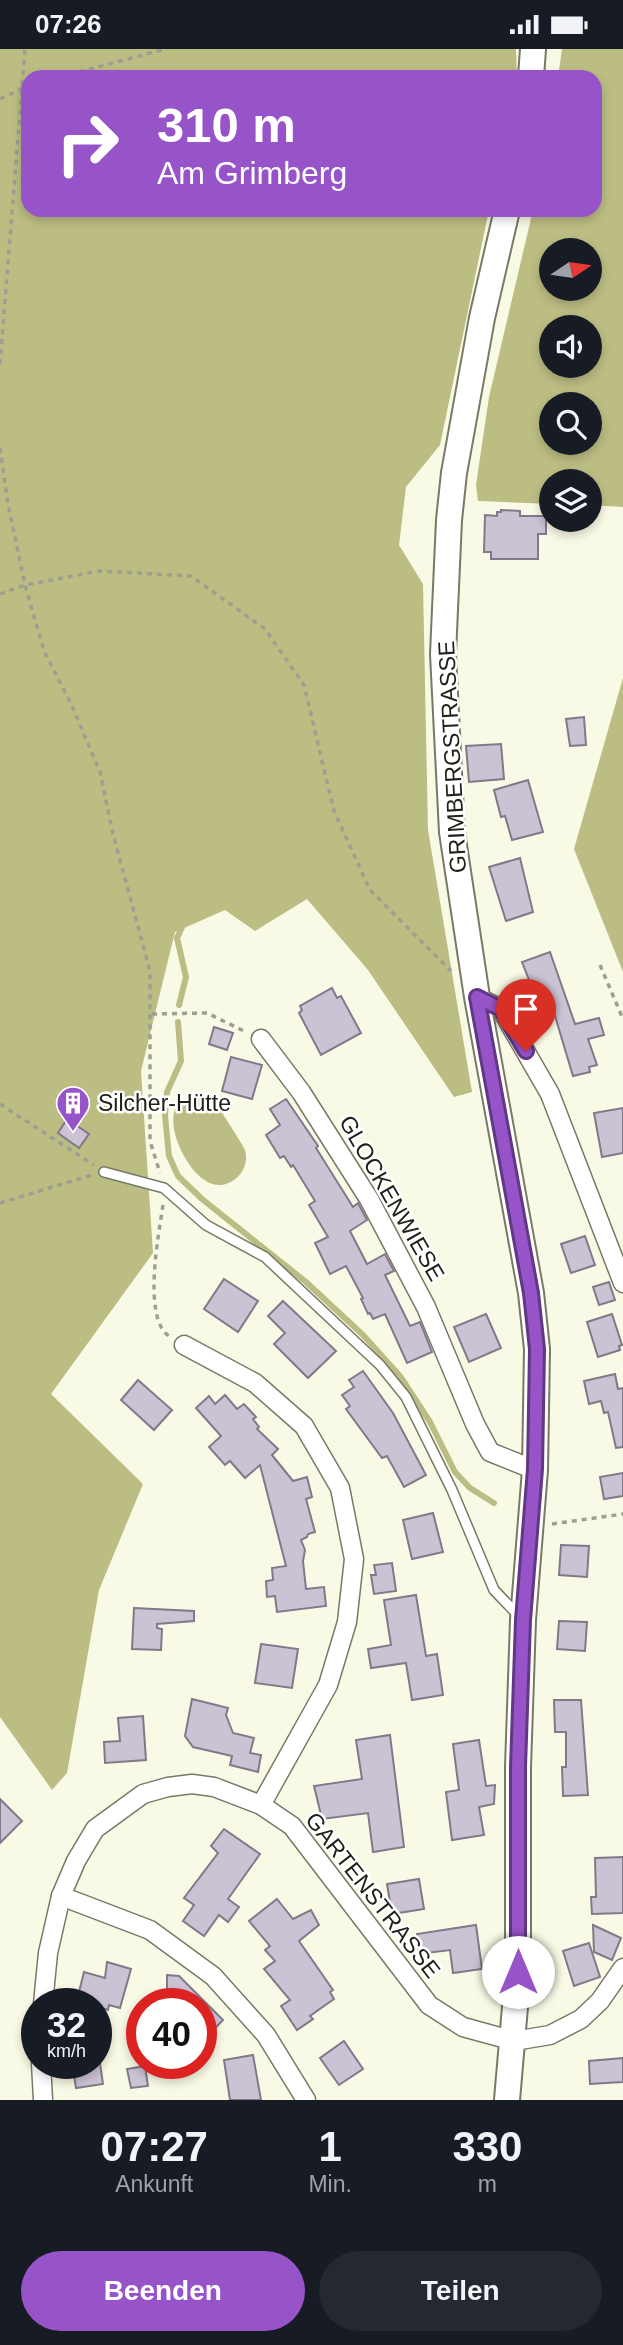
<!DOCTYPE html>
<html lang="de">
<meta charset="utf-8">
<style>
:root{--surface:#171b24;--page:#242831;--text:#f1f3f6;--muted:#9ea1a6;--accent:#9754c9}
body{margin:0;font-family:Helvetica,sans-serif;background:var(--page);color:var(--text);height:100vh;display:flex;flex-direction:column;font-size:26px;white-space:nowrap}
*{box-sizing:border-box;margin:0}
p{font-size:23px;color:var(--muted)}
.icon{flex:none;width:38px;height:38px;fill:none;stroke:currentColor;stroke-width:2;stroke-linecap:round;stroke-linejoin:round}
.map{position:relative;height:2051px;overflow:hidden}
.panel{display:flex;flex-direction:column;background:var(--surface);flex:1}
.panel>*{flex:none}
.top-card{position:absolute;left:21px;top:21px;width:581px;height:147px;border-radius:21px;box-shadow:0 4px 10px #0003;background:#9754c9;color:#fff;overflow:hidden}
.needle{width:46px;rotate:77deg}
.fabs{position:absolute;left:539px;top:189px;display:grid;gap:14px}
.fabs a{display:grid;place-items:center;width:63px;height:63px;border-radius:50%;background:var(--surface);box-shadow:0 4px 10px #0003;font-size:35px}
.speed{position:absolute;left:21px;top:1939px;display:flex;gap:14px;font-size:35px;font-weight:700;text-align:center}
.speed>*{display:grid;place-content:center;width:91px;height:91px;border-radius:50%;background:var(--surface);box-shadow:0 4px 10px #0003;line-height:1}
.speed small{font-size:18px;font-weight:400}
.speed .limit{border:10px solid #d22;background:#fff;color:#111}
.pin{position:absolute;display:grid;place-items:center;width:60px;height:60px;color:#fff;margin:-72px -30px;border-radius:50% 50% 50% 0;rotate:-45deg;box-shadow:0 0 7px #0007}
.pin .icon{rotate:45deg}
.me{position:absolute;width:77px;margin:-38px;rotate:0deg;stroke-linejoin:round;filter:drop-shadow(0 0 5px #0008)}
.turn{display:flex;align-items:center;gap:24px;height:147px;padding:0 21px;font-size:32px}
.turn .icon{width:91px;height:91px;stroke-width:2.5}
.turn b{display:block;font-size:49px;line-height:60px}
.eta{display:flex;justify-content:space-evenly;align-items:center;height:119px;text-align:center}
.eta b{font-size:42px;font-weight:700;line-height:49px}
.cta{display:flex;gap:14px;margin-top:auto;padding:14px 21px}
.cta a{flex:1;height:80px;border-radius:42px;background:var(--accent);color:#fff;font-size:28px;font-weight:700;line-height:80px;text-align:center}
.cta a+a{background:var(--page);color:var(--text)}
.status{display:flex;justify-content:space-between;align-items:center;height:49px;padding:0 35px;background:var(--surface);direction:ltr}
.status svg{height:19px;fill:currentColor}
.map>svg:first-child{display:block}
.forest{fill:#bcbd83;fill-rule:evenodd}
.water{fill:#bcbd84}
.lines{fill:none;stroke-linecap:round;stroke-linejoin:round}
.stream{stroke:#bcbd84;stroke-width:6}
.building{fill:#cbc2d4;stroke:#817889;stroke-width:2}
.lane-casing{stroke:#787967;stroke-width:12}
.street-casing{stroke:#787967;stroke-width:21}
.secondary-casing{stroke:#787967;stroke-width:28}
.path{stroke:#9e9f90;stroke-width:3.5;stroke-dasharray:5 5;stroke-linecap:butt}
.lane{stroke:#fff;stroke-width:9}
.street{stroke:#fff;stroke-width:18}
.secondary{stroke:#fff;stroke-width:24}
.route-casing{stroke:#623783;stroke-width:18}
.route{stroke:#9754c9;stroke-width:12}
.labels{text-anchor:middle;stroke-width:5;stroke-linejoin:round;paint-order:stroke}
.street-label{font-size:23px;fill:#202119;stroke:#fff}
.poi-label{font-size:23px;fill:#202119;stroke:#fff;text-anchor:start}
</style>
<div class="status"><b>07:26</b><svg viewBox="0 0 49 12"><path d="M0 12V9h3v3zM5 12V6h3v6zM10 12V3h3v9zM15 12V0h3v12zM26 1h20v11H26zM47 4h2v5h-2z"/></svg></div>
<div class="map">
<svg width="623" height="2051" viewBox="0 0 623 2051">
<rect width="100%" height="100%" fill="#f9fae5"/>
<!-- forest -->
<g class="forest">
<polygon points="0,0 516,0 517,28 28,28 28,161 489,161 440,396 406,438 399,496 423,535 428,781 472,1043 454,1048 368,921 307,850 255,882 225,861 175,883 141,1022 153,1204 51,1345 143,1435 99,1541 67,1724 52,1741 0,1668"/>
<path d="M 562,0 L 623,0 L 623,458 L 590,456 L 590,432 L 551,432 L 551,455 L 478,452 L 476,436 L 489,348 L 533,161 L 595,161 L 595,28 L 558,28 ZM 551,201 L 590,201 L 590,240 L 551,240 ZM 551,278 L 590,278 L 590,317 L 551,317 ZM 551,355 L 590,355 L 590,394 L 551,394 Z"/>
<polygon points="623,629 623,923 574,800"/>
</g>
<!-- water -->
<path class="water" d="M 203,1046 C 206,1048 210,1049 213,1051 C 217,1055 243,1096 245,1101 C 250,1118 237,1135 220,1136 C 193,1138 161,1076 178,1055 C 185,1047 194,1047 203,1046 Z"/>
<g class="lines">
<!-- stream -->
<g class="stream">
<polyline points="495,28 496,25"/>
<polyline points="162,510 193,495 193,482 218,439 225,431 270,405 286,383 301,373 307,359 312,321 321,308 337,295 355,286 387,228 402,217 404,198 417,191 421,180 421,161"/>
<polyline points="157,541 150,575 145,612 146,628 140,655 137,682 146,732 171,795 188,811 193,828 191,859 177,889 186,928 179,956"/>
<polyline points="0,734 35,783 51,822 61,857 59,888 51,931 54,956 67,994 89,1029 117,1105"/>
<path d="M 0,879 C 12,901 35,912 51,931"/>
<polyline points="178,973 181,1012 167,1043 165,1066 169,1107 178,1127 202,1150 306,1233 363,1286 400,1327 430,1373 455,1423 470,1439 494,1454"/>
</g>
</g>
<!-- building -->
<g class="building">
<polygon points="501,461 520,462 520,467 546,467 546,485 538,485 538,510 491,510 491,503 484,503 485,466 497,467 497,463 501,463"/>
<polygon points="584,668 586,696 570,697 566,670"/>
<polygon points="501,695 504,730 469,733 466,697"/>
<polygon points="528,731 543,783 512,791 505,767 501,768 494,741"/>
<polygon points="520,809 533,863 506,872 489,818"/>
<polygon points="550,903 575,975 599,969 604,986 588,990 597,1016 589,1018 590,1023 573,1027 552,957 541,961 522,913"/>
<polygon points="332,939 337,949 341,947 361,984 321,1006 299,964 302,961 300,957"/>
<polygon points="214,978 233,984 227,1001 209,995"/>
<polygon points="231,1008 262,1016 252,1050 222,1042"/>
<polygon points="286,1050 318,1097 316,1099 353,1158 358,1154 367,1171 350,1182 367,1215 385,1205 394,1222 385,1226 410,1277 420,1273 432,1303 407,1314 385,1265 373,1270 370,1264 368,1265 361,1250 363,1249 346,1217 330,1225 315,1194 328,1188 309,1156 315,1152 293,1116 291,1118 284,1107 280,1109 266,1086 280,1076 270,1060"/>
<polygon points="623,1059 623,1104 602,1108 594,1064"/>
<polygon points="67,1070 89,1085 79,1099 58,1084"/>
<polygon points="585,1187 595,1216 571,1224 561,1195"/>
<polygon points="224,1230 258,1252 238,1283 204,1260"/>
<polygon points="609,1233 615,1251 599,1256 593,1238"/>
<polygon points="283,1252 336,1302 308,1329 274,1295 285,1284 268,1267"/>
<polygon points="486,1265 501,1299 469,1313 454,1278"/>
<polygon points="612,1265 622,1296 619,1297 620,1301 598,1308 587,1273"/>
<polygon points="363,1322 393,1364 426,1426 404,1438 387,1407 382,1409 346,1360 350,1357 342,1346 354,1338 349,1331"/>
<polygon points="615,1325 618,1340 623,1339 623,1398 616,1399 608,1363 604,1364 601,1352 589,1355 584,1332"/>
<polygon points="138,1331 172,1361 154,1381 121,1351"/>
<polygon points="225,1346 237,1360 244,1355 256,1368 253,1370 259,1378 257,1380 278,1400 272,1406 293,1432 307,1428 312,1448 306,1450 315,1483 308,1485 307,1488 301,1491 305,1501 303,1512 306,1540 324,1538 326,1557 277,1563 275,1547 267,1548 266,1532 273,1531 272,1519 286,1517 260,1416 245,1429 230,1412 225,1416 209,1398 221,1387 196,1359 209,1347 215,1355"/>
<polygon points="623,1424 623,1447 604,1450 600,1428"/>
<polygon points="433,1464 443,1503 412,1510 403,1471"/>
<polygon points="561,1496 589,1497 587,1528 559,1526"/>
<polygon points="392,1514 396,1542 374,1545 371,1526 376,1526 374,1516"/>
<polygon points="416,1546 426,1607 437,1605 443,1646 412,1651 406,1614 371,1619 368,1600 391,1596 384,1551"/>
<polygon points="134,1559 194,1562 194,1572 157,1575 157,1579 162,1580 161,1601 132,1600"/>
<polygon points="559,1572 587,1573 585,1602 557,1600"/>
<polygon points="261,1595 298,1600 292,1639 255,1634"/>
<polygon points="192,1650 228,1659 226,1666 233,1684 254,1689 250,1704 261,1706 258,1723 230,1716 232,1707 193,1698 185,1687"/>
<polygon points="554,1651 581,1651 588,1746 563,1747 562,1718 566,1718 566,1683 555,1683"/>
<polygon points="143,1667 146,1711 105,1714 104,1693 120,1692 118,1669"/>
<polygon points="390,1686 404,1798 373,1803 368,1764 322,1770 314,1737 362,1730 356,1691"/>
<polygon points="479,1691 486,1737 495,1736 494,1755 479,1758 484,1786 452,1791 446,1743 459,1741 453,1695"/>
<polygon points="0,1750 22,1772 0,1794"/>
<polygon points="224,1780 260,1805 228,1850 239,1858 228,1873 219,1866 204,1887 183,1872 194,1856 184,1849 218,1804 211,1797"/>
<polygon points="623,1808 623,1864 592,1865 591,1848 596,1848 595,1809"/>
<polygon points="419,1830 424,1860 392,1865 387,1835"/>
<polygon points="277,1850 293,1870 311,1861 319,1876 299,1892 333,1941 330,1943 334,1950 310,1967 313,1970 297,1981 281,1957 290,1951 264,1920 275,1912 265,1901 270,1897 249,1872"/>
<polygon points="476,1876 482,1920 453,1924 450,1901 419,1905 417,1885"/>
<polygon points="593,1876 621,1889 612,1911 594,1903"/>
<polygon points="589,1894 600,1928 574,1937 563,1902"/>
<polygon points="107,1913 131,1920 120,1959 109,1956 108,1961 96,1957 96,1955 76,1955 84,1923 105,1929"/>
<polygon points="167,1926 179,1927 223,1971 201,1994 201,1955 178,1955 167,1944"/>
<polygon points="344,1992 363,2020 339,2036 320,2009"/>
<polygon points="253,2006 261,2051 230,2051 224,2011"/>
<polygon points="623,2009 623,2033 590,2035 589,2012"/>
<polygon points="72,2014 100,2014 103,2035 76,2039"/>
<polygon points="145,2017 148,2037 131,2039 127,2020"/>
</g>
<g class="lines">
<defs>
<polyline id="lane" points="104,1123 164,1139 206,1176 265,1208 380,1316 406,1348 452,1441 494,1541 519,1567"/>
<g id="street">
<polyline points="477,948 501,960 550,1045 623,1234"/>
<polyline points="261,990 301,1043 369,1150 426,1258 475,1375 490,1403 535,1421"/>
<polyline points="184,1296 255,1334 304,1377 340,1439 354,1510 347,1573 328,1636 261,1756"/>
<polyline points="61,1847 150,1881 213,1927 266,1986 306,2051"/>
<polyline points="43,1955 48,1904 61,1847 76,1812 95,1780 143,1745 168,1738 192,1735 214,1738 261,1756 292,1777 429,1956 463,1978 514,1992 550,1986 581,1970 600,1952 623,1919"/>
<polyline points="41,2014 43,2051"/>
</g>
<g id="secondary">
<polyline points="531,28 533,0"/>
<polyline points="507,161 482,269 454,424 449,471 443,605 452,783 477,948 531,1244 537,1300 535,1421 523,1571 518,1718 518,1923 507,2051"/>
</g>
</defs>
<!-- lane casing -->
<use href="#lane" class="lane-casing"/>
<!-- street casing -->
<use href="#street" class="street-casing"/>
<!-- secondary casing -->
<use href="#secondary" class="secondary-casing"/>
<!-- path -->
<g class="path">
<polyline points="60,28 165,0"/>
<polyline points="0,50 28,37"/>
<polyline points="0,315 25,0"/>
<polyline points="0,399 8,455 25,536 44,602 72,657 100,723 113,785 150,922 150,1092 160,1124"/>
<polyline points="0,545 25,536 99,522 191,527 265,580 304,636 334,762 370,841 451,922"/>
<polyline points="600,916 623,970"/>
<polyline points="152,965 207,964 246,983"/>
<polyline points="0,1055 94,1116"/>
<polyline points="0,1154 92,1126"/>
<path d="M 163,1156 C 159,1184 142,1269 169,1287"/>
<polyline points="552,1475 623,1465"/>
</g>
<!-- lane -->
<use href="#lane" class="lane"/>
<!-- street -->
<use href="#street" class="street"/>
<!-- secondary -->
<use href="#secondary" class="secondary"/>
</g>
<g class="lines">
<defs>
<polyline id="route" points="518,1923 518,1718 523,1571 535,1420 537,1300 531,1244 477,948 501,960 526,1002"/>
</defs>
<!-- route casing -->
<use href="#route" class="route-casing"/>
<!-- route -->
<use href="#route" class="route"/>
</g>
<!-- icons -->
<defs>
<symbol id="building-pin" viewBox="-11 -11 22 30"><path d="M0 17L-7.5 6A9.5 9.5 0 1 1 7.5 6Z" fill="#9754c9" stroke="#fff"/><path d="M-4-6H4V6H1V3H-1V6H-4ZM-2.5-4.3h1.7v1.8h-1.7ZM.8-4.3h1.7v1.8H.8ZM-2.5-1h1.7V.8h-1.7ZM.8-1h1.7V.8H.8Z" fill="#fff"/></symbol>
</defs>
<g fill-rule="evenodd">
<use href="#building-pin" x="54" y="1035" width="38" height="52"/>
</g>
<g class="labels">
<!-- street labels -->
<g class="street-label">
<text transform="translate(452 708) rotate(-93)" y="8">GRIMBERGSTRASSE</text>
<text transform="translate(392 1149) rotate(60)" y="8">GLOCKENWIESE</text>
<text transform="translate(373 1846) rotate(52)" y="8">GARTENSTRASSE</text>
</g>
<!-- poi labels -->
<g class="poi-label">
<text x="98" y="1062">Silcher-Hütte</text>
</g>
</g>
</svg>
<div class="fabs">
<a><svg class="needle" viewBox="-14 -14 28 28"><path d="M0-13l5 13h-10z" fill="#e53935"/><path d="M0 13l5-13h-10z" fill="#9ea1a6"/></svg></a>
<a><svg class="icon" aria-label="sound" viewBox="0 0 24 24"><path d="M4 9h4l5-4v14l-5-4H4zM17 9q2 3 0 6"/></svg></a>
<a><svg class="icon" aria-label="search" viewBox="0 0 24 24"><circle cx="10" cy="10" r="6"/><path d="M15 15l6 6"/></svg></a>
<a><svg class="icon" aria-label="layers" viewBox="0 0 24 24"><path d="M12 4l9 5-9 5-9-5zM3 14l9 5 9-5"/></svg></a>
</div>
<div class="speed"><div>32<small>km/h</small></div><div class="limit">40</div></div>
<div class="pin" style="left:526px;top:1002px;background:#d93025"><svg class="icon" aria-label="arrive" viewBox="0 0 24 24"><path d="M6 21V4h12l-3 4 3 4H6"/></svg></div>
<svg class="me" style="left:518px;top:1923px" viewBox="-20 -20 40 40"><circle r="19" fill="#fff"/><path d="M0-13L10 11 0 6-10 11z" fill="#9754c9"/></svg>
<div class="top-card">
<div class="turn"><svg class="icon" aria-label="right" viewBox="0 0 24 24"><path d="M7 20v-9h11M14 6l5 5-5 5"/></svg><div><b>310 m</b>Am Grimberg</div></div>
</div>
</div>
<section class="panel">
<div class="eta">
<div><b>07:27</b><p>Ankunft</p></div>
<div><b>1</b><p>Min.</p></div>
<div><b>330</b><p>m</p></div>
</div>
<div class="cta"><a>Beenden</a><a>Teilen</a></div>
</section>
